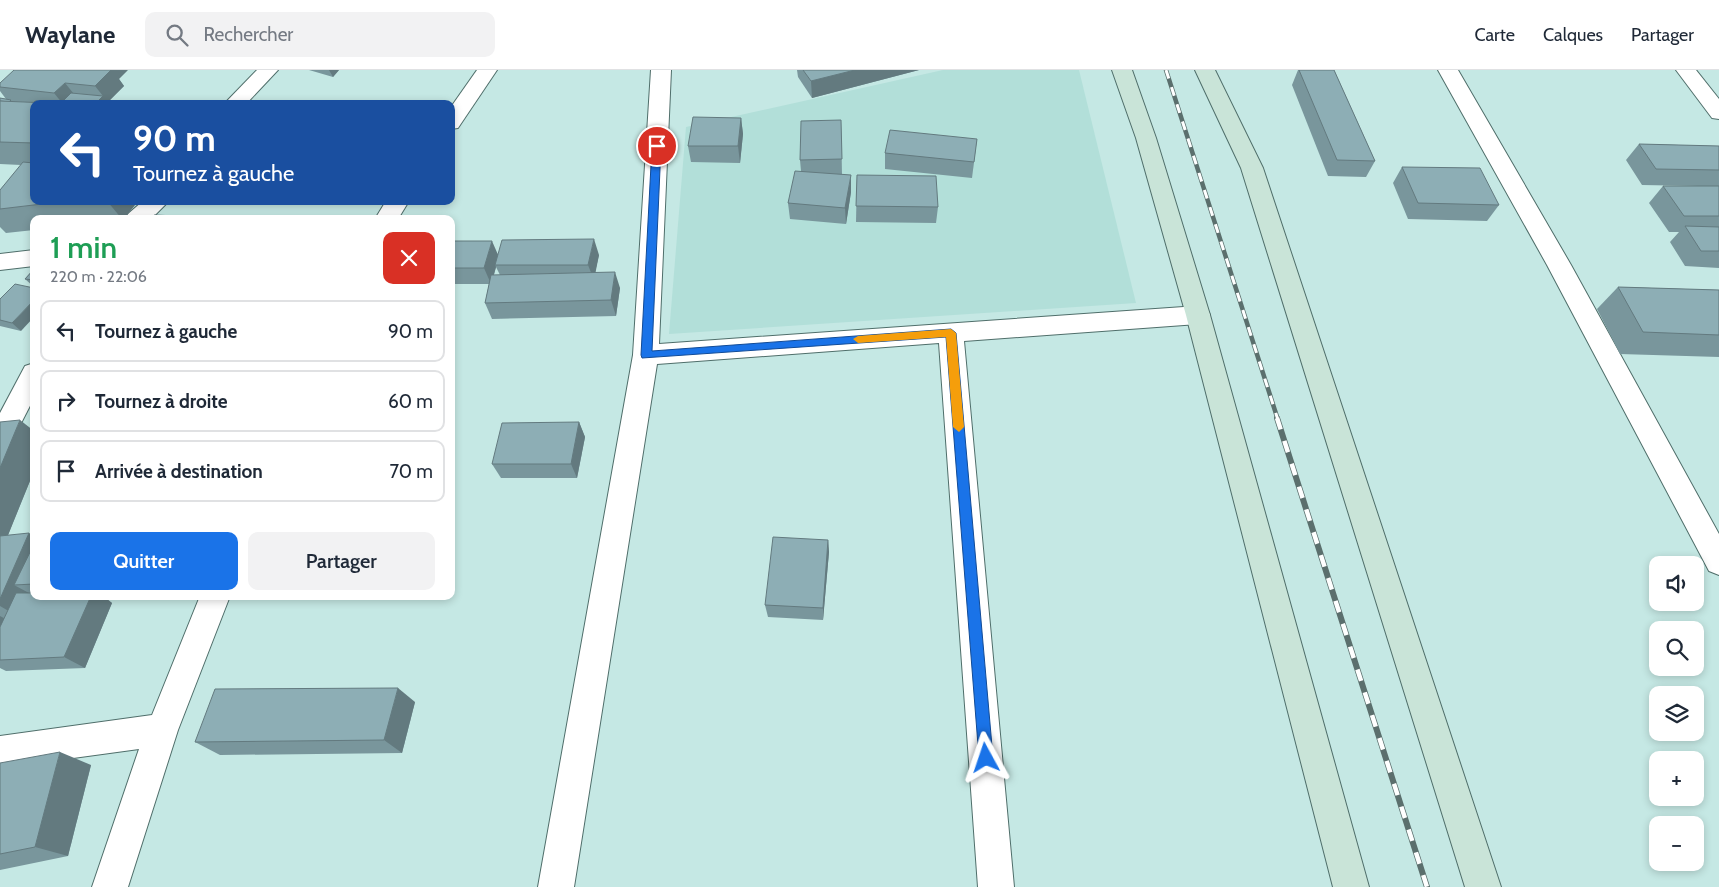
<!DOCTYPE html>
<html lang="fr">
<meta charset="utf-8">
<style>
:root{--surface:#fff;--page:#f2f2f3;--text:#1f2937;--muted:#747a83;--line:#e0e1e3;--accent:#1a73e8}
body{margin:0;font-family:Cabin,sans-serif;background:var(--page);color:var(--text);height:100vh;display:flex;flex-direction:column;font-size:19px;white-space:nowrap}
*{box-sizing:border-box;margin:0}
p{font-size:16px;color:var(--muted)}
.icon{flex:none;width:28px;height:28px;fill:none;stroke:currentColor;stroke-width:2;stroke-linecap:round;stroke-linejoin:round}
.map{position:relative;flex:1;overflow:hidden}
.side{position:absolute;left:30px;top:145px;width:425px;height:385px;display:flex;flex-direction:column;background:var(--surface);border-radius:10px;box-shadow:0 2px 8px #0003}
.side>*{flex:none}
.guide{position:absolute;left:30px;top:30px;width:425px;height:105px;border-radius:10px;box-shadow:0 2px 8px #0003;background:#1a4fa0;color:#fff;overflow:hidden}
.tools{position:absolute;left:1649px;top:486px;display:grid;gap:10px}
.tools a{display:grid;place-items:center;width:55px;height:55px;border-radius:10px;background:var(--surface);box-shadow:0 2px 8px #0003;font-size:25px}
.pin{position:absolute;display:grid;place-items:center;width:42px;height:42px;color:#fff;margin:-21px;border:2px solid #fff;border-radius:50%;box-shadow:0 1px 5px #0007}
.me{position:absolute;width:55px;margin:-28px;rotate:355deg;stroke-linejoin:round;filter:drop-shadow(0 0 4px #0008)}
.turn{display:flex;align-items:center;gap:18px;height:105px;padding:0 20px;font-size:22px}
.turn .icon{width:65px;height:65px;stroke-width:2.5}
.turn b{display:block;font-size:35px;line-height:42px}
.round{display:grid;place-items:center;flex:none;width:52px;height:52px;border-radius:10px;background:var(--page)}
.head{display:flex;align-items:center;justify-content:space-between;height:85px;padding:0 20px}
h1{font-size:30px;font-weight:600;line-height:38px;color:#1e9e55}
.cta{display:flex;gap:10px;margin-top:auto;padding:10px 20px}
.cta a{flex:1;height:58px;border-radius:10px;background:var(--accent);color:#fff;font-size:20px;font-weight:600;line-height:58px;text-align:center}
.cta a+a{background:var(--page);color:var(--text)}
ul{padding:0;list-style:none}
li{display:flex;align-items:center;gap:15px;height:62px;margin:0 10px 8px;padding:0 10px;border:2px solid var(--line);border-radius:10px}
li div{flex:1}
li b{display:block;font-size:19px}
li em{font-style:normal}
header{display:flex;align-items:center;gap:30px;box-sizing:border-box;height:70px;padding:0 25px;background:var(--surface);border-bottom:1px solid var(--line)}
header strong{font-size:24px}
nav{display:flex;gap:28px;margin-inline-start:auto;font-size:18px}
.search{width:350px;height:45px;background:var(--page);display:flex;align-items:center;gap:12px;box-sizing:border-box;padding:0 18px;border-radius:10px;color:var(--muted);font-size:19px}
.map>svg:first-child{display:block}
.built{fill:#b2dfd9}
.lines{fill:none;stroke-linecap:round;stroke-linejoin:round}
.minor-casing{stroke:#4f6e6a;stroke-width:2}
.secondary-casing{stroke:#4f6e6a;stroke-width:2}
.minor{fill:#fff;fill-rule:evenodd}
.secondary{fill:#c9e4d8;fill-rule:evenodd}
.rail-far1-casing{stroke:#5b6f6d;stroke-width:4.5}
.rail-casing{stroke:#5b6f6d;stroke-width:6}
.rail-far1{stroke:#fff;stroke-width:3;stroke-dasharray:9;stroke-linecap:butt}
.rail{stroke:#fff;stroke-width:4.5;stroke-dasharray:12;stroke-linecap:butt}
.wall{fill:#79969c;fill-rule:evenodd}
.shaded-wall{fill:#637a7f}
.building{fill:#8daeb5;stroke:#637a7f}
.route{fill:#1a73e8;stroke:#114b97}
.slow{fill:#f59e0b}
</style>
<header>
<strong>Waylane</strong>
<div class="search"><svg class="icon" aria-label="search" viewBox="0 0 24 24"><circle cx="10" cy="10" r="6"/><path d="M15 15l6 6"/></svg>Rechercher</div>
<nav><a>Carte</a><a>Calques</a><a>Partager</a></nav>
</header>
<div class="map">
<svg width="1719" height="817" viewBox="0 0 1719 817">
<rect width="100%" height="100%" fill="#c5e8e4"/>
<!-- built -->
<polygon class="built" points="943,0 1079,0 1136,233 669,264 686,57"/>
<g class="lines">
<defs>
<g id="minor">
<polygon points="257,0 278,0 246,34 224,34"/>
<polygon points="477,0 497,0 458,58 451,59 451,37"/>
<polygon points="651,0 671,0 659,274 1198,236 1207,239 1210,245 1207,251 1198,254 964,271 1014,817 978,817 939,273 657,294 574,817 538,817 633,285"/>
<polygon points="1438,0 1458,0 1571,195 1719,464 1719,505 1709,501 1547,195"/>
<polygon points="1676,0 1696,0 1719,29 1719,49 1712,48"/>
<polygon points="143,131 169,131 151,149 125,149 128,144"/>
<polygon points="386,131 409,131 398,149 375,149"/>
<polygon points="34,180 34,196 0,200 0,184"/>
<polygon points="34,293 34,328 16,363 7,366 0,363 0,343 25,296"/>
<polygon points="200,526 230,526 178,660 128,817 92,817 139,679 0,698 0,666 152,645"/>
</g>
<g id="secondary">
<polygon points="1112,0 1132,0 1156,68 1210,245 1369,817 1333,817 1186,245 1136,68"/>
<polygon points="1195,0 1215,0 1263,98 1501,817 1465,817 1241,98"/>
</g>
</defs>
<!-- minor casing -->
<use href="#minor" class="minor-casing"/>
<!-- secondary casing -->
<use href="#secondary" class="secondary-casing"/>
<!-- minor -->
<use href="#minor" class="minor"/>
<!-- secondary -->
<use href="#secondary" class="secondary"/>
<defs>
<polyline id="rail-far1" points="1166,0 1278,350"/>
<polyline id="rail" points="1277,348 1427,817"/>
</defs>
<!-- rail-far1 casing -->
<use href="#rail-far1" class="rail-far1-casing"/>
<!-- rail casing -->
<use href="#rail" class="rail-casing"/>
<!-- rail-far1 -->
<use href="#rail-far1" class="rail-far1"/>
<!-- rail -->
<use href="#rail" class="rail"/>
</g>
<!-- wall -->
<g class="wall">
<polygon points="309,0 339,0 333,7"/>
<polygon points="797,0 919,0 812,28 798,7"/>
<polygon points="1298,0 1334,0 1375,91 1366,107 1328,106 1292,15"/>
<polygon points="119,9 124,16 108,32 109,34 34,34 34,131 138,131 124,149 34,149 34,160 6,163 0,157 0,120 21,95 0,94 0,28 6,29 0,21 0,13"/>
<polygon points="741,48 743,64 740,93 691,92 688,76"/>
<polygon points="841,50 842,105 851,122 846,154 790,149 788,133 801,101 800,90"/>
<polygon points="977,69 972,108 885,99 885,83"/>
<polygon points="1639,74 1719,76 1719,198 1685,196 1670,172 1679,162 1669,162 1649,133 1663,116 1698,116 1642,115 1626,90"/>
<polygon points="1402,97 1499,135 1487,151 1408,149 1393,113"/>
<polygon points="857,105 938,137 936,153 856,152"/>
<path d="M 451,171 L 498,184 L 599,185 L 595,202 L 620,218 L 616,246 L 492,249 L 485,233 L 489,214 L 451,214 ZM 496,197 L 500,205 L 494,205 Z"/>
<polygon points="34,199 34,217 25,209"/>
<polygon points="1618,217 1719,220 1719,287 1620,284 1597,239"/>
<polygon points="0,229 21,261 0,256"/>
<polygon points="0,352 34,361 34,401 8,465 34,466 34,526 103,526 112,533 85,598 6,601 0,598"/>
<polygon points="579,352 585,367 577,408 501,408 492,394"/>
<polygon points="828,470 829,482 823,550 768,547 765,535"/>
<polygon points="415,632 402,683 220,685 195,672"/>
<polygon points="0,693 91,695 68,786 0,800"/>
</g>
<!-- shaded-wall -->
<g class="shaded-wall">
<polygon points="106,0 128,0 119,9 124,16 108,32 109,34 95,34 103,26 95,16"/>
<polygon points="329,0 339,0 333,7"/>
<polygon points="855,0 919,0 812,28 811,11"/>
<polygon points="65,13 78,29 63,34 54,23"/>
<polygon points="741,48 743,64 740,93 738,76"/>
<polygon points="851,105 851,122 846,154 845,138"/>
<polygon points="107,131 138,131 124,149 122,149"/>
<polygon points="594,169 599,185 594,210 588,195"/>
<polygon points="492,171 499,187 495,195 496,197 491,214 484,198"/>
<polygon points="615,202 620,218 616,246 611,230"/>
<polygon points="34,230 34,247 21,261 12,253"/>
<polygon points="20,350 34,361 34,401 2,480 0,479 0,398"/>
<polygon points="579,352 585,367 577,408 571,394"/>
<polygon points="29,463 34,466 34,512 14,515 29,523 19,547 0,536 0,529"/>
<polygon points="828,470 829,482 823,550 823,538"/>
<polygon points="91,526 103,526 112,533 85,598 64,587"/>
<polygon points="0,546 15,554 0,590"/>
<polygon points="398,618 415,632 402,683 384,670"/>
<polygon points="60,682 91,695 68,786 35,777"/>
</g>
<!-- building -->
<g class="building">
<polygon points="14,0 111,0 95,16 65,13 54,23 0,17 0,13"/>
<polygon points="803,0 855,0 811,11"/>
<polygon points="1299,0 1334,0 1375,91 1337,90"/>
<polygon points="71,23 103,26 95,34 61,33"/>
<polygon points="0,28 11,30 9,32 0,31"/>
<polygon points="0,31 72,34 34,34 34,73 0,72"/>
<polygon points="35,31 57,32 57,33 34,32"/>
<polygon points="693,47 741,48 738,76 688,76"/>
<polygon points="841,50 842,89 800,90 801,51"/>
<polygon points="890,60 977,69 974,92 885,83"/>
<polygon points="1639,74 1719,76 1719,100 1656,99"/>
<polygon points="23,92 34,93 34,131 67,131 0,139 0,120"/>
<polygon points="1402,97 1480,98 1499,135 1418,133"/>
<polygon points="795,101 851,105 845,138 788,133"/>
<polygon points="857,105 936,106 938,137 856,136"/>
<polygon points="1663,116 1719,116 1719,146 1684,146"/>
<polygon points="154,145 243,149 151,149"/>
<polygon points="1685,156 1719,157 1719,181 1701,181"/>
<polygon points="594,169 588,195 495,195 502,170"/>
<polygon points="451,171 492,171 484,198 451,198"/>
<polygon points="34,199 34,210 25,209"/>
<polygon points="615,202 611,230 485,233 491,205"/>
<polygon points="15,214 34,218 34,230 12,253 0,250 0,229"/>
<polygon points="1618,217 1719,220 1719,265 1643,262"/>
<polygon points="20,350 0,398 0,352"/>
<polygon points="579,352 571,394 492,394 502,353"/>
<polygon points="29,463 0,529 0,466"/>
<polygon points="773,467 828,470 823,538 765,535"/>
<polygon points="34,474 34,514 14,515"/>
<polygon points="16,523 34,523 34,526 91,526 64,587 0,590 0,557"/>
<polygon points="398,618 384,670 195,672 215,619"/>
<polygon points="60,682 35,777 0,784 0,693"/>
</g>
<!-- route -->
<polygon class="route" points="657,73 661,76 652,281 951,259 956,263 993,688 991,693 986,695 981,693 979,688 946,267 642,288 641,285 652,76"/>
<!-- slow -->
<polygon class="slow" points="951,259 956,263 964,357 959,362 953,357 946,267 858,273 853,269 858,266"/>
</svg>
<div class="tools">
<a><svg class="icon" aria-label="sound" viewBox="0 0 24 24"><path d="M4 9h4l5-4v14l-5-4H4zM17 9q2 3 0 6"/></svg></a>
<a><svg class="icon" aria-label="search" viewBox="0 0 24 24"><circle cx="10" cy="10" r="6"/><path d="M15 15l6 6"/></svg></a>
<a><svg class="icon" aria-label="layers" viewBox="0 0 24 24"><path d="M12 4l9 5-9 5-9-5zM3 14l9 5 9-5"/></svg></a>
<a>+</a>
<a>−</a>
</div>
<div class="pin" style="left:657px;top:76px;background:#d93025"><svg class="icon" aria-label="arrive" viewBox="0 0 24 24"><path d="M6 21V4h12l-3 4 3 4H6"/></svg></div>
<svg class="me" style="left:986px;top:688px" viewBox="-20 -20 40 40"><path d="M0-17L14 15 0 8-14 15z" fill="#1a73e8" stroke="#fff" stroke-width="4"/></svg>
<div class="guide">
<div class="turn"><svg class="icon" aria-label="left" viewBox="0 0 24 24"><path d="M17 20v-9H6M10 6l-5 5 5 5"/></svg><div><b>90 m</b>Tournez à gauche</div></div>
</div>
<section class="side">
<div class="head"><div><h1>1 min</h1><p>220 m · 22:06</p></div><a class="round" style="background:#d93025;color:#fff"><svg class="icon" aria-label="close" viewBox="0 0 24 24"><path d="M6 6l12 12M18 6L6 18"/></svg></a></div>
<ul>
<li><svg class="icon" aria-label="left" viewBox="0 0 24 24"><path d="M17 20v-9H6M10 6l-5 5 5 5"/></svg><div><b>Tournez à gauche</b></div><em>90 m</em></li>
<li><svg class="icon" aria-label="right" viewBox="0 0 24 24"><path d="M7 20v-9h11M14 6l5 5-5 5"/></svg><div><b>Tournez à droite</b></div><em>60 m</em></li>
<li><svg class="icon" aria-label="arrive" viewBox="0 0 24 24"><path d="M6 21V4h12l-3 4 3 4H6"/></svg><div><b>Arrivée à destination</b></div><em>70 m</em></li>
</ul>
<div class="cta"><a>Quitter</a><a>Partager</a></div>
</section>
</div>
